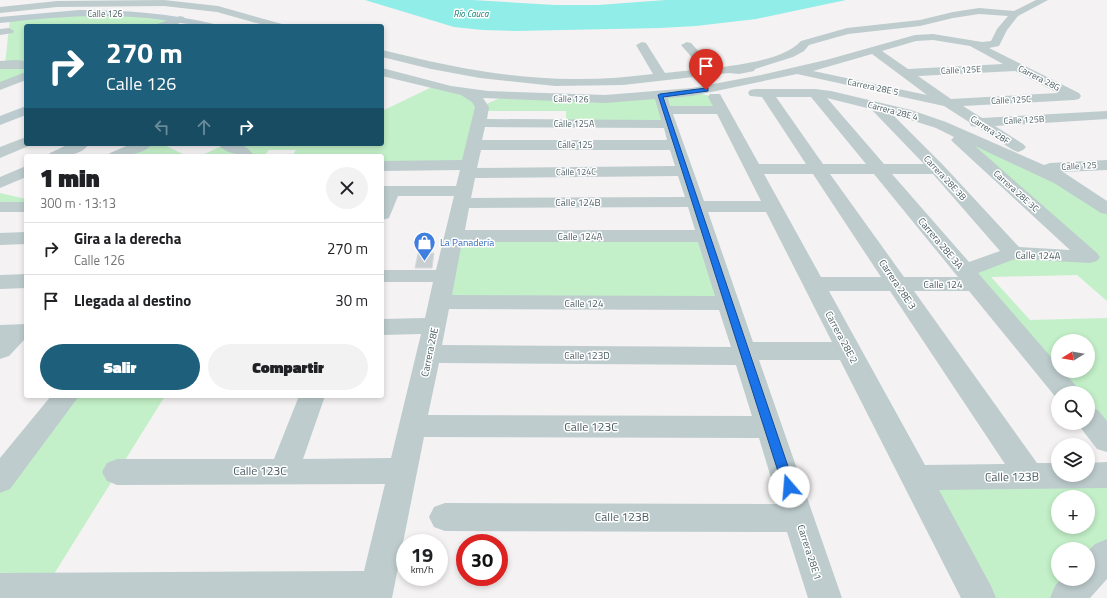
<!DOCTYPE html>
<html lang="es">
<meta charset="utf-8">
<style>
:root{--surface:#fff;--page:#f2f2f2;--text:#202124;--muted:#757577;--line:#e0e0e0;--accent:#1e5f7b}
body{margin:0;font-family:"Titillium Web",sans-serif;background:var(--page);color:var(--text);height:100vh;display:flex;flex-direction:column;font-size:15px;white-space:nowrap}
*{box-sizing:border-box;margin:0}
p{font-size:13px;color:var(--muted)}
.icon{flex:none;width:22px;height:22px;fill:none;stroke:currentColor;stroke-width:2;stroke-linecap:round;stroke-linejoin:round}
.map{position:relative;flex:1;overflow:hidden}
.panel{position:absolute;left:24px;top:154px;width:360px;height:244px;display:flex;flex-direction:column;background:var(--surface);border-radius:4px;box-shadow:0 2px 6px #0003}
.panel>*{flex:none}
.hud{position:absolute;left:24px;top:24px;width:360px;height:122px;border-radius:4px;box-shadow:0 2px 6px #0003;background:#1e5f7b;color:#fff;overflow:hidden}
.needle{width:26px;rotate:259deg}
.tools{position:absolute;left:1051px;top:334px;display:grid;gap:8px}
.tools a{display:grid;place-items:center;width:44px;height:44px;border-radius:50%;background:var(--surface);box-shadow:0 2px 6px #0003;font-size:20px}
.speed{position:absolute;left:396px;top:534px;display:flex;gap:8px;font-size:20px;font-weight:700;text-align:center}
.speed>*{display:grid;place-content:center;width:52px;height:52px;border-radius:50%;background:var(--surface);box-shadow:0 2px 6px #0003;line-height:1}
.speed small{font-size:10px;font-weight:400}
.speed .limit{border:6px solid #d22;background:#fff;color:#111}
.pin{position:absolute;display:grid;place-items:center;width:34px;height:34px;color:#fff;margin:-41px -17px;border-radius:50% 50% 50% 0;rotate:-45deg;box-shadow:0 0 4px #0007}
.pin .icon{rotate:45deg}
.me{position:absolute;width:44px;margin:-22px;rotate:342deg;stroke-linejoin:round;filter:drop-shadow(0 0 3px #0008)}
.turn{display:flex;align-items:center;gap:14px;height:84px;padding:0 16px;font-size:18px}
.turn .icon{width:52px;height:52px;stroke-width:2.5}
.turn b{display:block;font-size:28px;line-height:34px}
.lanes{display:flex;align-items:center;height:38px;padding:0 16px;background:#0003;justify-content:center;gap:20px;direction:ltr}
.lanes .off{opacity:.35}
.round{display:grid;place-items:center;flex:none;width:42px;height:42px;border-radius:21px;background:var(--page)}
.headline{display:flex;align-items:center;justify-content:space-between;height:68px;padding:0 16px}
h1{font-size:24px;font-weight:800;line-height:30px}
.button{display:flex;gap:8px;margin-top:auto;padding:8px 16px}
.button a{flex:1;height:46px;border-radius:24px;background:var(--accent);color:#fff;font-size:16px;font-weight:800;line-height:46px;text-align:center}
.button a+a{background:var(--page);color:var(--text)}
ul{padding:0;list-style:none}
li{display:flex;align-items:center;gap:12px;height:52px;padding:0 16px;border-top:1px solid var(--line)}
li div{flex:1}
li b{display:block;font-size:15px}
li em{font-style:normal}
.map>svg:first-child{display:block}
.green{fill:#c3f0c8;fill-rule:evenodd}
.water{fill:#90ede7}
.building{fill:#c9cfd1;stroke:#d6dadd}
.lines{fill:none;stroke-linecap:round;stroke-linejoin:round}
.street{fill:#beccce;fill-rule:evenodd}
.secondary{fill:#bccbd0;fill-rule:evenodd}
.route{fill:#1a73e8;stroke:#114b97}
.labels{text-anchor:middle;stroke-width:3;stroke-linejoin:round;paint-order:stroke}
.far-street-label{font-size:9px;fill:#4a5c60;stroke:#fff}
.far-water-label{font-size:9px;font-style:italic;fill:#0e8079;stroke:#fff}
.street-label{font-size:10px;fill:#4a5c60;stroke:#fff}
.shop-label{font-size:10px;fill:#366cbe;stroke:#fff;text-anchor:start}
.near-street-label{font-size:12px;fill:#4a5c60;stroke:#fff}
</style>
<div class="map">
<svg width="1107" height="598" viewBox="0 0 1107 598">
<rect width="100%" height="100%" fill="#f4f2f3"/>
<!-- green -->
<g class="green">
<polygon points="101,14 180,19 161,26 26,26 26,76 0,86 0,65 5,64 10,19"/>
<polygon points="434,86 465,92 482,106 500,98 547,98 692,92 715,97 722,110 666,110 670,124 566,124 566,111 481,111 469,165 382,166 382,156 292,156 296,150 269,150 264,156 200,156 226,144 382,144 382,111"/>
<path d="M 958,139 L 1060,179 L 1107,209 L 1107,301 L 1077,275 L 991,277 L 1030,320 L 1107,318 L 1107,441 L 1088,418 L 1088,393 L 1067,393 L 964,271 L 1013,253 L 1089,257 ZM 1058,341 L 1088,341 L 1088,371 L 1058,371 Z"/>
<polygon points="144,144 162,144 187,156 116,156"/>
<polygon points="0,193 26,199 26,207 0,207"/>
<polygon points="454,236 707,236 728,303 440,302"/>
<polygon points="66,396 165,396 39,598 0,590 0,480"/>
<path d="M 1107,475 L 1107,555 L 1088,575 L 1088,549 L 1058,549 L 1058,579 L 1085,579 L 1067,598 L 979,598 L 916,478 ZM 1058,497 L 1088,497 L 1088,527 L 1058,527 Z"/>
</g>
<!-- water -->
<polygon class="water" points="365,0 472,0 555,5 598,5 666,0 846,0 756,19 696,26 660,28 515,31 483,30 454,27"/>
<!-- building -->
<polygon class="building" points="418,253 434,253 432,268 415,268"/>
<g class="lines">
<!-- street -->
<g class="street">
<polygon points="164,0 218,6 282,24 283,26 267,26 217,12 164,6 57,7 0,13 0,7 57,1"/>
<path d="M 1036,0 L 1048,0 L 1018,16 L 1007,30 L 999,46 L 989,48 L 1079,93 L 1081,96 L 1079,99 L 1074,100 L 963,106 L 982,118 L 1107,111 L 1107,119 L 995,126 L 1023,144 L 1026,147 L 1023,150 L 1018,152 L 1013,150 L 977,127 L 971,126 L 969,122 L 944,106 L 797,74 L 692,96 L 668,98 L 670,106 L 713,106 L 708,97 L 710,94 L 720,94 L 759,164 L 806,164 L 762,97 L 750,96 L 748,93 L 750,90 L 755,89 L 815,89 L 831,91 L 911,110 L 946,122 L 1044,165 L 1050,163 L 1107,160 L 1107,170 L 1063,172 L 1107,201 L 1107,214 L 1101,213 L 1054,183 L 975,146 L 1097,253 L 1100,257 L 1097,261 L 1090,263 L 1015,259 L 978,273 L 1058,365 L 1058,371 L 1063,371 L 1076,386 L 1080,393 L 1058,393 L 1058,400 L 969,291 L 914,291 L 1037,463 L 1058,463 L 1058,475 L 1088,475 L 1088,463 L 1107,462 L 1107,488 L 939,490 L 991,586 L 996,598 L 961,598 L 840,360 L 759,360 L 842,598 L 808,598 L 787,532 L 445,531 L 434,527 L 429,517 L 434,507 L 445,503 L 779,504 L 759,438 L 424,437 L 392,598 L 0,598 L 0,573 L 364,571 L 385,484 L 117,485 L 107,481 L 102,472 L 107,463 L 117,459 L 274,459 L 299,396 L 325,396 L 303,459 L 391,458 L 421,334 L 382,335 L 382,319 L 425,318 L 433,282 L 382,282 L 382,270 L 436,270 L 454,196 L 398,196 L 389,218 L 382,220 L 382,186 L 456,186 L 460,170 L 382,171 L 382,161 L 462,160 L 475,107 L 472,102 L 461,95 L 382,76 L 382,68 L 451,86 L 488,91 L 605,95 L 692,88 L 761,75 L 826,60 L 915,35 L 933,34 L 982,42 L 991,41 L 997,29 L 1008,16 L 979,14 L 953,18 L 920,26 L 848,34 L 809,45 L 804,51 L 793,57 L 755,69 L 754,71 L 739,74 L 729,73 L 623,85 L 555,86 L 480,78 L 431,69 L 382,57 L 382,50 C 447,66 513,80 580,79 C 604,79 629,77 653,74 L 636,45 L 642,42 L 646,43 L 665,73 L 702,69 L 681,45 L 687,42 L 691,43 L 714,68 C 738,65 784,60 801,41 L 847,28 L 920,20 L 953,12 L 979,8 L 1014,11 ZM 933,40 L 970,46 L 1003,64 L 908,69 L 882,51 L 916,41 ZM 872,54 L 927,95 L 813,71 ZM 1015,71 L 1058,93 L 951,99 L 918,76 ZM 776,97 L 811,97 L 866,164 L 823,164 ZM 483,98 L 605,103 L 655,99 L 661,120 L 487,119 L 489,107 ZM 827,98 L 871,109 L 924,164 L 884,164 ZM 673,114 L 717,114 L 761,201 L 704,201 ZM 892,114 L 936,128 L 954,137 L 951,140 L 954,143 L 1070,250 L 1019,247 L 944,166 ZM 485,127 L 664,128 L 667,140 L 482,140 ZM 481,150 L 670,150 L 675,166 L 477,168 ZM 764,174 L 813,174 L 881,277 L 821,277 ZM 830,174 L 874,174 L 958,277 L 904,277 ZM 892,174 L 933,174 L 1000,251 L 969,262 ZM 678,176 L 685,197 L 471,198 L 475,178 ZM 688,207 L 695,230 L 465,230 L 469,208 ZM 708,212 L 766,212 L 832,342 L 753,342 ZM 462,242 L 698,242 L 715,296 L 452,295 ZM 829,291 L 890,291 L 1005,464 L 925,465 ZM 449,309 L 719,310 L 731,347 L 442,345 ZM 439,363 L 736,365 L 752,416 L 428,415 Z"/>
<path d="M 180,16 L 184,17 L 185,19 C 178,27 166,26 156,26 L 157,24 Z"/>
<polygon points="9,28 14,31 13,33 0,35 0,29"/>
<polygon points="16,60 26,61 26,69 0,69 0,61"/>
<polygon points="26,72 26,80 0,90 0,82"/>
<polygon points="26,137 26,144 32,144 31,145 0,158 0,147"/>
<path d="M 69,144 L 89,144 C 80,157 62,156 48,156 L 50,153 Z"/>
<path d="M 131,144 L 152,144 C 143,156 121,156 108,156 L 110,153 Z"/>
<path d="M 218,144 C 234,144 245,141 254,156 C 243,156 225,154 218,144 Z"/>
<polygon points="26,166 26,177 0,188 0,177"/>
<rect x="0" y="202" width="26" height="10"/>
<polygon points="26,232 26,244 0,245 0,233"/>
<polygon points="26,274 26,288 0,289 0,275"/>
<polygon points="26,324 26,340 24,340 9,356 0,359 0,325"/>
<polygon points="51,396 79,396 10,489 0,493 0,458"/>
<polygon points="1088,407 1098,410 1107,421 1107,452 1097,449 1077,423 1088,423"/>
<polygon points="1107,539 1107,579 1090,598 1050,598 1055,586 1061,579 1088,579 1088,551 1095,544"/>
</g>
<!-- secondary -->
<g class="secondary">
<path d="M 79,10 C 125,10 169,13 214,24 L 215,26 C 188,26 161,18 134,17 C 89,14 44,18 0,23 L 0,17 Z"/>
<polygon points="26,106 26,115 0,125 0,116"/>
</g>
</g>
<!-- route -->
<polygon class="route" points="706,88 708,88 708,91 663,97 795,487 793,491 789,493 784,491 783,487 658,95 660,94"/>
<!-- icons -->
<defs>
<symbol id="shop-pin" viewBox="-11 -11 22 30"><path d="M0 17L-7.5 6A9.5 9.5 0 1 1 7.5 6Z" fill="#3f7fe0" stroke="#fff"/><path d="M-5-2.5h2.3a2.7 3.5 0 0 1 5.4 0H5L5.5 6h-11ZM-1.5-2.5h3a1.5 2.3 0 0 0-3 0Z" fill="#fff"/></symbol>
</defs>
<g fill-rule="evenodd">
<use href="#shop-pin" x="412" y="230" width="25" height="34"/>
</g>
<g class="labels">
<!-- far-street labels -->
<g class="far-street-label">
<text x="105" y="17">Calle 126</text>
<text transform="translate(961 70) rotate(-3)" y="3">Calle 125E</text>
<text transform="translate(1039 78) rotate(27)" y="3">Carrera 28G</text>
<text transform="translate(873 87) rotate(12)" y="3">Carrera 28E 5</text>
<text transform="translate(571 99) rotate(1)" y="3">Calle 126</text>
<text transform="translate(1011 100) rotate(-3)" y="3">Calle 125C</text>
<text transform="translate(893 111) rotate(15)" y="3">Carrera 28E 4</text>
<text transform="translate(1024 120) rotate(-3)" y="3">Calle 125B</text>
<text x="574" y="127">Calle 125A</text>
<text transform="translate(990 130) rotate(33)" y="3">Carrera 28F</text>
<text x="575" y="148">Calle 125</text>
<text transform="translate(1079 166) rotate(-3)" y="3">Calle 125</text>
<text transform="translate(576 172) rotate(-1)" y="3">Calle 124C</text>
<text transform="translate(945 178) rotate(47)" y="3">Carrera 28E 3B</text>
<text transform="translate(1016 191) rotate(42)" y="3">Carrera 28E 3C</text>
</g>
<!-- far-water labels -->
<g class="far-water-label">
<text x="471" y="17">Río Cauca</text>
</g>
<!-- street labels -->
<g class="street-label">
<text x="578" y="206">Calle 124B</text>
<text x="580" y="240">Calle 124A</text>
<text transform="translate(941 243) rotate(50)" y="4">Carrera 28E 3A</text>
<text transform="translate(1038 255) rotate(1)" y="4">Calle 124A</text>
<text transform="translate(898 284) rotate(56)" y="4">Carrera 28E 3</text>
<text x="943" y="288">Calle 124</text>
<text x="584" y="307">Calle 124</text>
<text transform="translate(842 337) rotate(62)" y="4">Carrera 28E 2</text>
<text transform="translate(429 352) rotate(-78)" y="4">Carrera 28E</text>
<text x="587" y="359">Calle 123D</text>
<text transform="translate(810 552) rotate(72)" y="4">Carrera 28E 1</text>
</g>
<!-- shop labels -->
<g class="shop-label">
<text x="440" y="246">La Panadería</text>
</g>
<!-- near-street labels -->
<g class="near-street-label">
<text x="591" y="431">Calle 123C</text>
<text x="260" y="475">Calle 123C</text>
<text transform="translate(1012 477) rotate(-1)" y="4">Calle 123B</text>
<text x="622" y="521">Calle 123B</text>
</g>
</g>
</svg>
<div class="tools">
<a><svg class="needle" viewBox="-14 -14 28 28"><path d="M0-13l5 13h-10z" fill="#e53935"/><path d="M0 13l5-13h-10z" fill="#757577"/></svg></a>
<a><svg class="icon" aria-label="search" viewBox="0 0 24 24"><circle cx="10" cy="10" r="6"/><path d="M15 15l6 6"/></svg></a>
<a><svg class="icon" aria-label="layers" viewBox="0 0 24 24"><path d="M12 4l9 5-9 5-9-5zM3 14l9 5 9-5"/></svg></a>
<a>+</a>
<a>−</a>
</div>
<div class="speed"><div>19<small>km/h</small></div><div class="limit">30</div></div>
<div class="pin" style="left:706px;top:90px;background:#d93025"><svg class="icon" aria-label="arrive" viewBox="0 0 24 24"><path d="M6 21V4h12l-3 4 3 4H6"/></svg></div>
<svg class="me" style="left:789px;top:487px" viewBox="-20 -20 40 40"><circle r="19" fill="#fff"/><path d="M0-13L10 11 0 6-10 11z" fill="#1a73e8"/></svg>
<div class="hud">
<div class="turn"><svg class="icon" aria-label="right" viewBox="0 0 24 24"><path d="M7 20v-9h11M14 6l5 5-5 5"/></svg><div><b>270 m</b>Calle 126</div></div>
<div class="lanes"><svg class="icon off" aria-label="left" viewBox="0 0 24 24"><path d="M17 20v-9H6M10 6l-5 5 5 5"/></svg><svg class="icon off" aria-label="ahead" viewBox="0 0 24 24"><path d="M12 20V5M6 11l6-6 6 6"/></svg><svg class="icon" aria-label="right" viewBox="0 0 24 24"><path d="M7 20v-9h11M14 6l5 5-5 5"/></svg></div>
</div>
<section class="panel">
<div class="headline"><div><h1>1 min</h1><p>300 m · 13:13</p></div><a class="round"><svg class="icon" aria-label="close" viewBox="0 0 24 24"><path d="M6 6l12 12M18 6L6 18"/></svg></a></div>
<ul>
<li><svg class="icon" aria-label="right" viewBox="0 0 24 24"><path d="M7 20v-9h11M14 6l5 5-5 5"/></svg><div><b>Gira a la derecha</b><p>Calle 126</p></div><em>270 m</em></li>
<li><svg class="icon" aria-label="arrive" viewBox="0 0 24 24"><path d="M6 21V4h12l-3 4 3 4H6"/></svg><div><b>Llegada al destino</b></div><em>30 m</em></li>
</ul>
<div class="button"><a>Salir</a><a>Compartir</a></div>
</section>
</div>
